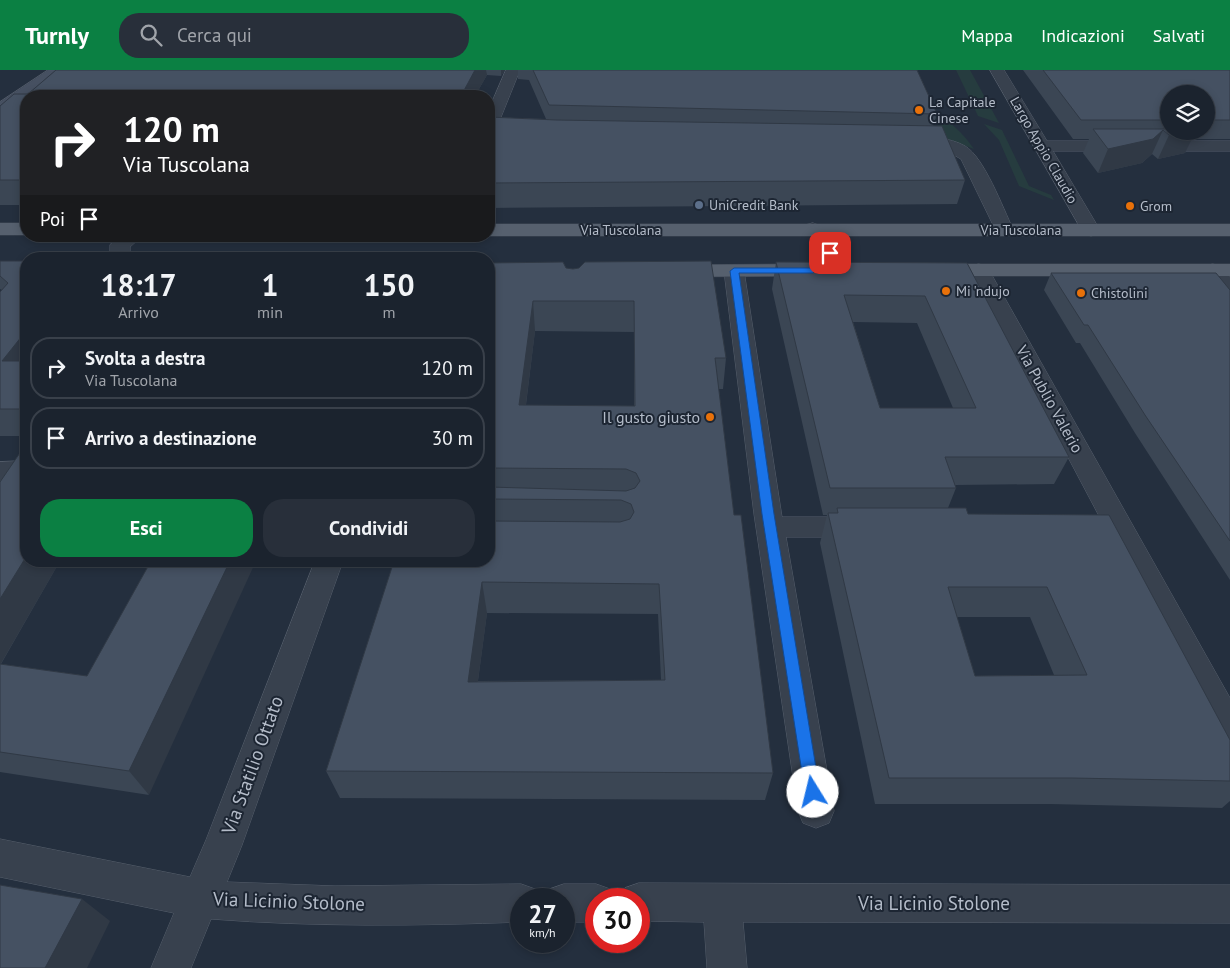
<!DOCTYPE html>
<html lang="it">
<style>
:root{--surface:#1b232e;--page:#282f3a;--text:#f1f3f6;--muted:#a0a4aa;--line:#39404a;--accent:#0b8043}
body{margin:0;font-family:"PT Sans",sans-serif;background:var(--page);color:var(--text);height:100vh;display:flex;flex-direction:column;font-size:19px;white-space:nowrap}
*{box-sizing:border-box;margin:0}
p{font-size:16px;color:var(--muted)}
.icon{flex:none;width:28px;height:28px;fill:none;stroke:currentColor;stroke-width:2;stroke-linecap:round;stroke-linejoin:round}
.map{position:relative;flex:1;overflow:hidden}
.panel{position:absolute;left:20px;top:182px;width:475px;height:315px;display:flex;flex-direction:column;background:var(--surface);border-radius:20px;box-shadow:0 2px 8px #0003,0 0 0 1px var(--line)}
.panel>*{flex:none}
.guide{position:absolute;left:20px;top:20px;width:475px;height:152px;border-radius:20px;box-shadow:0 2px 8px #0003,0 0 0 1px var(--line);background:#202124;color:#fff;overflow:hidden}
.tools{position:absolute;left:1160px;top:15px;display:grid;gap:10px}
.tools a{display:grid;place-items:center;width:55px;height:55px;border-radius:50%;background:var(--surface);box-shadow:0 2px 8px #0003,0 0 0 1px var(--line);font-size:25px}
.speed{position:absolute;left:510px;top:818px;display:flex;gap:10px;font-size:25px;font-weight:700;text-align:center}
.speed>*{display:grid;place-content:center;width:65px;height:65px;border-radius:50%;background:var(--surface);box-shadow:0 2px 8px #0003,0 0 0 1px var(--line);line-height:1}
.speed small{font-size:12px;font-weight:400}
.speed .limit{border:8px solid #d22;background:#fff;color:#111}
.pin{position:absolute;display:grid;place-items:center;width:42px;height:42px;color:#fff;margin:-21px;border-radius:10px;box-shadow:0 2px 8px #0006}
.me{position:absolute;width:55px;margin:-28px;rotate:351deg;stroke-linejoin:round;filter:drop-shadow(0 0 4px #0008)}
.turn{display:flex;align-items:center;gap:18px;height:105px;padding:0 20px;font-size:22px}
.turn .icon{width:65px;height:65px;stroke-width:2.5}
.turn b{display:block;font-size:35px;line-height:42px}
.then{display:flex;align-items:center;height:48px;padding:0 20px;background:#0003;gap:10px;font-size:19px}
.eta{display:flex;justify-content:space-evenly;align-items:center;height:85px;text-align:center}
.eta b{font-size:30px;font-weight:700;line-height:35px}
.cta{display:flex;gap:10px;margin-top:auto;padding:10px 20px}
.cta a{flex:1;height:58px;border-radius:20px;background:var(--accent);color:#fff;font-size:20px;font-weight:700;line-height:58px;text-align:center}
.cta a+a{background:var(--page);color:var(--text)}
ul{padding:0;list-style:none}
li{display:flex;align-items:center;gap:15px;height:62px;margin:0 10px 8px;padding:0 10px;border:2px solid var(--line);border-radius:20px}
li div{flex:1}
li b{display:block;font-size:19px}
li em{font-style:normal}
header{display:flex;align-items:center;gap:30px;box-sizing:border-box;height:70px;padding:0 25px;background:var(--accent);color:#fff}
header strong{font-size:24px}
nav{display:flex;gap:28px;margin-inline-start:auto;font-size:18px}
.search{width:350px;height:45px;background:var(--page);display:flex;align-items:center;gap:12px;box-sizing:border-box;padding:0 18px;border-radius:20px;color:var(--muted);font-size:19px}
.map>svg:first-child{display:block}
.green{fill:#263c3f}
.lines{fill:none;stroke-linecap:round;stroke-linejoin:round}
.street-casing{stroke:#565f6c;stroke-width:1}
.secondary-casing{stroke:#565f6c;stroke-width:1}
.primary-casing{stroke:#414a57;stroke-width:1}
.street{fill:#38414e;fill-rule:evenodd}
.secondary{fill:#465061;fill-rule:evenodd}
.primary{fill:#56606e;fill-rule:evenodd}
.wall{fill:#3b4654;fill-rule:evenodd}
.shaded-wall{fill:#303945}
.building{fill:#455162;stroke:#303945;fill-rule:evenodd}
.route{fill:#1a73e8;stroke:#114b97}
.food-dot{fill:#e8710a;stroke:#1d2633;stroke-width:2}
.service-dot{fill:#5c6f8a;stroke:#1d2633;stroke-width:2}
.labels{text-anchor:middle;stroke-width:4;stroke-linejoin:round;paint-order:stroke}
.far-poi-label{font-size:14px;fill:#b4bcc9;stroke:#1d2633;text-anchor:start}
.far-street-label{font-size:14px;fill:#b4bcc9;stroke:#1d2633}
.street-label{font-size:16px;fill:#b4bcc9;stroke:#1d2633}
.poi-label{font-size:16px;fill:#b4bcc9;stroke:#1d2633;text-anchor:end}
.near-street-label{font-size:19px;fill:#b4bcc9;stroke:#1d2633}
</style>
<header>
<strong>Turnly</strong>
<div class="search"><svg class="icon" aria-label="search" viewBox="0 0 24 24"><circle cx="10" cy="10" r="6"/><path d="M15 15l6 6"/></svg>Cerca qui</div>
<nav><a>Mappa</a><a>Indicazioni</a><a>Salvati</a></nav>
</header>
<div class="map">
<svg width="1230" height="898" viewBox="0 0 1230 898">
<rect width="100%" height="100%" fill="#242f3e"/>
<!-- green -->
<g class="green">
<polygon points="956,0 970,0 999,53 978,46"/>
<path d="M 933,42 C 951,52 962,62 974,79 L 942,67 Z"/>
<polygon points="984,54 1002,60 1029,116 1051,125 1054,130 1019,116 999,70"/>
</g>
<g class="lines">
<defs>
<g id="street">
<polygon points="506,0 520,0 497,57 495,60 489,62 489,39"/>
<polygon points="990,0 1004,0 1047,71 1230,71 1230,81 1053,81 1100,160 1098,164 1091,166 1084,164"/>
<path d="M 912,67 C 930,67 949,67 965,76 C 984,87 1003,138 1013,159 L 1011,163 L 1004,165 L 997,163 L 995,159 L 961,89 L 943,79 L 906,75 L 904,72 L 906,69 Z"/>
<path d="M 813,153 C 827,157 836,168 841,181 C 832,194 823,209 806,204 L 803,200 L 821,181 L 818,173 L 804,159 L 806,155 Z"/>
<polygon points="120,166 142,166 130,177 130,189 110,189 110,175"/>
<polygon points="979,194 986,196 989,200 1230,628 1230,675 1218,671 969,200 972,196"/>
<polygon points="1213,194 1220,196 1230,207 1230,225 1223,223 1203,200 1206,196"/>
<polygon points="734,195 741,197 744,201 782,447 862,447 872,450 876,457 872,464 862,467 786,467 834,741 829,753 816,758 803,753 798,741 754,444 724,201 727,197"/>
<polygon points="26,391 26,409 0,410 0,392"/>
<path d="M 315,491 L 343,491 L 242,775 L 227,812 L 335,816 L 521,814 L 535,819 L 539,829 L 521,829 L 521,852 C 419,856 313,857 211,849 L 191,898 L 151,898 L 174,843 L 0,807 L 0,769 L 190,807 L 206,770 Z"/>
<polygon points="639,813 1230,815 1230,853 743,852 747,898 707,898 704,852 639,851 639,829 621,829 625,818"/>
<polygon points="564,814 596,814 610,819 614,829 596,829 596,852 564,852 564,829 546,829 550,819"/>
</g>
<polygon id="secondary" points="48,0 64,0 5,42 0,44 0,32"/>
<g id="primary">
<rect x="0" y="153" width="26" height="12"/>
<rect x="489" y="154" width="741" height="12"/>
<polygon points="812,194 819,196 822,200 819,204 812,206 675,207 668,205 665,201 668,197 675,195"/>
<polygon points="933,194 1230,194 1230,206 933,206 926,204 923,200 926,196"/>
</g>
</defs>
<!-- street casing -->
<use href="#street" class="street-casing"/>
<!-- secondary casing -->
<use href="#secondary" class="secondary-casing"/>
<!-- primary casing -->
<use href="#primary" class="primary-casing"/>
<!-- street -->
<use href="#street" class="street"/>
<!-- secondary -->
<use href="#secondary" class="secondary"/>
<!-- primary -->
<use href="#primary" class="primary"/>
</g>
<!-- wall -->
<g class="wall">
<polygon points="56,0 505,0 501,6 487,5 475,26 26,26 26,135 0,135 0,36 28,24"/>
<polygon points="518,0 917,0 937,44 933,56 965,110 957,134 489,138 489,47 546,49 529,10 518,9"/>
<path d="M 1023,0 L 1230,0 L 1230,69 L 1192,69 L 1185,83 L 1158,89 L 1152,84 L 1142,93 L 1098,103 L 1083,83 L 1089,69 L 1073,69 ZM 1169,24 L 1206,24 L 1206,61 L 1169,61 Z"/>
<polygon points="0,191 26,191 26,366 0,366 0,222 2,220 0,219"/>
<path d="M 776,192 L 967,193 L 1069,387 L 1054,414 L 955,415 L 956,418 L 948,438 L 968,444 L 1230,670 L 1230,731 L 1222,738 L 1050,734 L 875,734 L 820,473 L 827,445 L 823,445 L 772,219 ZM 853,252 L 917,253 L 953,338 L 880,338 ZM 957,547 L 1030,547 L 1054,605 L 975,606 Z"/>
<path d="M 489,193 L 573,199 L 579,198 L 726,288 L 723,319 L 718,319 L 734,445 L 773,703 L 765,730 L 340,728 L 326,701 L 489,491 ZM 535,261 L 634,262 L 634,336 L 526,335 ZM 487,543 L 658,544 L 661,610 L 478,611 Z"/>
<polygon points="1051,203 1230,220 1230,510 1135,363 1080,273 1076,273 1044,220"/>
<polygon points="0,412 26,491 60,491 1,594 87,606 149,725 0,702"/>
</g>
<!-- shaded-wall -->
<g class="shaded-wall">
<polygon points="475,0 486,0 487,5 475,26 461,26"/>
<polygon points="501,0 505,0 501,6"/>
<polygon points="1163,60 1152,84 1142,93 1098,103 1108,79"/>
<polygon points="1187,61 1196,61 1185,83 1158,89 1169,65"/>
<polygon points="533,231 535,261 522,365 519,335"/>
<polygon points="26,261 26,310 2,291"/>
<polygon points="26,487 26,491 60,491 0,595 0,529"/>
<polygon points="230,491 256,491 149,725 129,701"/>
<polygon points="482,512 487,543 474,640 468,612"/>
<polygon points="82,829 110,851 87,898 45,898"/>
</g>
<!-- building -->
<g class="building">
<polygon points="56,0 475,0 461,26 26,26 26,110 0,110 0,36 14,24 28,24"/>
<polygon points="533,0 917,0 937,44 549,35"/>
<polygon points="1043,0 1230,0 1230,50 1206,50 1206,24 1169,24 1169,50 1081,50"/>
<polygon points="489,47 556,50 942,56 965,110 489,113"/>
<polygon points="1093,59 1169,59 1169,61 1187,61 1169,65 1163,60 1153,69 1108,79"/>
<polygon points="0,191 26,191 26,261 2,291 26,291 26,339 0,339 0,222 8,213 0,206"/>
<path d="M 711,191 L 726,288 L 715,288 L 734,445 L 741,445 L 773,703 L 326,701 L 394,491 L 489,491 L 489,451 L 620,452 L 630,449 L 634,442 L 631,434 L 621,430 L 489,429 L 489,417 L 626,421 L 635,418 L 640,411 L 636,403 L 626,399 L 489,398 L 489,193 L 563,192 L 566,198 L 573,199 L 579,198 L 585,192 ZM 533,231 L 634,231 L 635,336 L 519,335 ZM 482,512 L 659,514 L 665,610 L 468,612 Z"/>
<path d="M 776,192 L 967,193 L 1069,387 L 945,387 L 956,418 L 830,418 ZM 844,225 L 925,226 L 976,338 L 880,338 Z"/>
<polygon points="1051,203 1216,203 1230,220 1230,471 1145,345 1088,255 1084,255"/>
<polygon points="26,374 26,487 0,529 0,412"/>
<path d="M 837,438 L 966,438 L 968,444 L 1109,445 L 1230,670 L 1230,711 L 1072,708 L 889,708 L 828,443 L 838,443 ZM 948,517 L 1047,517 L 1087,605 L 975,606 Z"/>
<polygon points="151,491 230,491 129,701 0,682 0,594 87,606"/>
<polygon points="0,815 82,829 45,898 0,898"/>
</g>
<!-- route -->
<polygon class="route" points="828,181 834,183 813,203 739,203 774,444 820,722 818,727 813,729 808,727 805,722 762,444 730,201 734,198 811,198"/>
<!-- markers -->
<g class="food-dot">
<circle cx="919" cy="40" r="5"/>
<circle cx="1130" cy="136" r="5"/>
<circle cx="946" cy="221" r="5"/>
<circle cx="1081" cy="223" r="5"/>
<circle cx="710" cy="347" r="5"/>
</g>
<circle class="service-dot" cx="699" cy="135" r="5"/>
<g class="labels">
<!-- far-poi labels -->
<g class="far-poi-label">
<text x="929" y="37">La Capitale<tspan x="929" dy="16">Cinese</tspan></text>
<text x="709" y="140">UniCredit Bank</text>
<text x="1140" y="141">Grom</text>
<text x="956" y="226">Mi 'ndujo</text>
<text x="1091" y="228">Chistolini</text>
</g>
<!-- far-street labels -->
<g class="far-street-label">
<text transform="translate(1044 80) rotate(60)" y="5">Largo Appio Claudio</text>
<text x="621" y="165">Via Tuscolana</text>
<text x="1021" y="165">Via Tuscolana</text>
</g>
<!-- street labels -->
<g class="street-label">
<text transform="translate(1050 329) rotate(61)" y="6">Via Publio Valerio</text>
</g>
<!-- poi labels -->
<g class="poi-label">
<text x="700" y="353">Il gusto giusto</text>
</g>
<!-- near-street labels -->
<g class="near-street-label">
<text transform="translate(252 695) rotate(-70)" y="7">Via Statilio Ottato</text>
<text transform="translate(289 831) rotate(2)" y="7">Via Licinio Stolone</text>
<text x="934" y="840">Via Licinio Stolone</text>
</g>
</g>
</svg>
<div class="tools">
<a><svg class="icon" aria-label="layers" viewBox="0 0 24 24"><path d="M12 4l9 5-9 5-9-5zM3 14l9 5 9-5"/></svg></a>
</div>
<div class="speed"><div>27<small>km/h</small></div><div class="limit">30</div></div>
<div class="pin" style="left:830px;top:183px;background:#d93025"><svg class="icon" aria-label="arrive" viewBox="0 0 24 24"><path d="M6 21V4h12l-3 4 3 4H6"/></svg></div>
<svg class="me" style="left:813px;top:722px" viewBox="-20 -20 40 40"><circle r="19" fill="#fff"/><path d="M0-13L10 11 0 6-10 11z" fill="#1a73e8"/></svg>
<div class="guide">
<div class="turn"><svg class="icon" aria-label="right" viewBox="0 0 24 24"><path d="M7 20v-9h11M14 6l5 5-5 5"/></svg><div><b>120 m</b>Via Tuscolana</div></div>
<div class="then">Poi<svg class="icon" aria-label="arrive" viewBox="0 0 24 24"><path d="M6 21V4h12l-3 4 3 4H6"/></svg></div>
</div>
<section class="panel">
<div class="eta">
<div><b>18:17</b><p>Arrivo</p></div>
<div><b>1</b><p>min</p></div>
<div><b>150</b><p>m</p></div>
</div>
<ul>
<li><svg class="icon" aria-label="right" viewBox="0 0 24 24"><path d="M7 20v-9h11M14 6l5 5-5 5"/></svg><div><b>Svolta a destra</b><p>Via Tuscolana</p></div><em>120 m</em></li>
<li><svg class="icon" aria-label="arrive" viewBox="0 0 24 24"><path d="M6 21V4h12l-3 4 3 4H6"/></svg><div><b>Arrivo a destinazione</b></div><em>30 m</em></li>
</ul>
<div class="cta"><a>Esci</a><a>Condividi</a></div>
</section>
</div>
